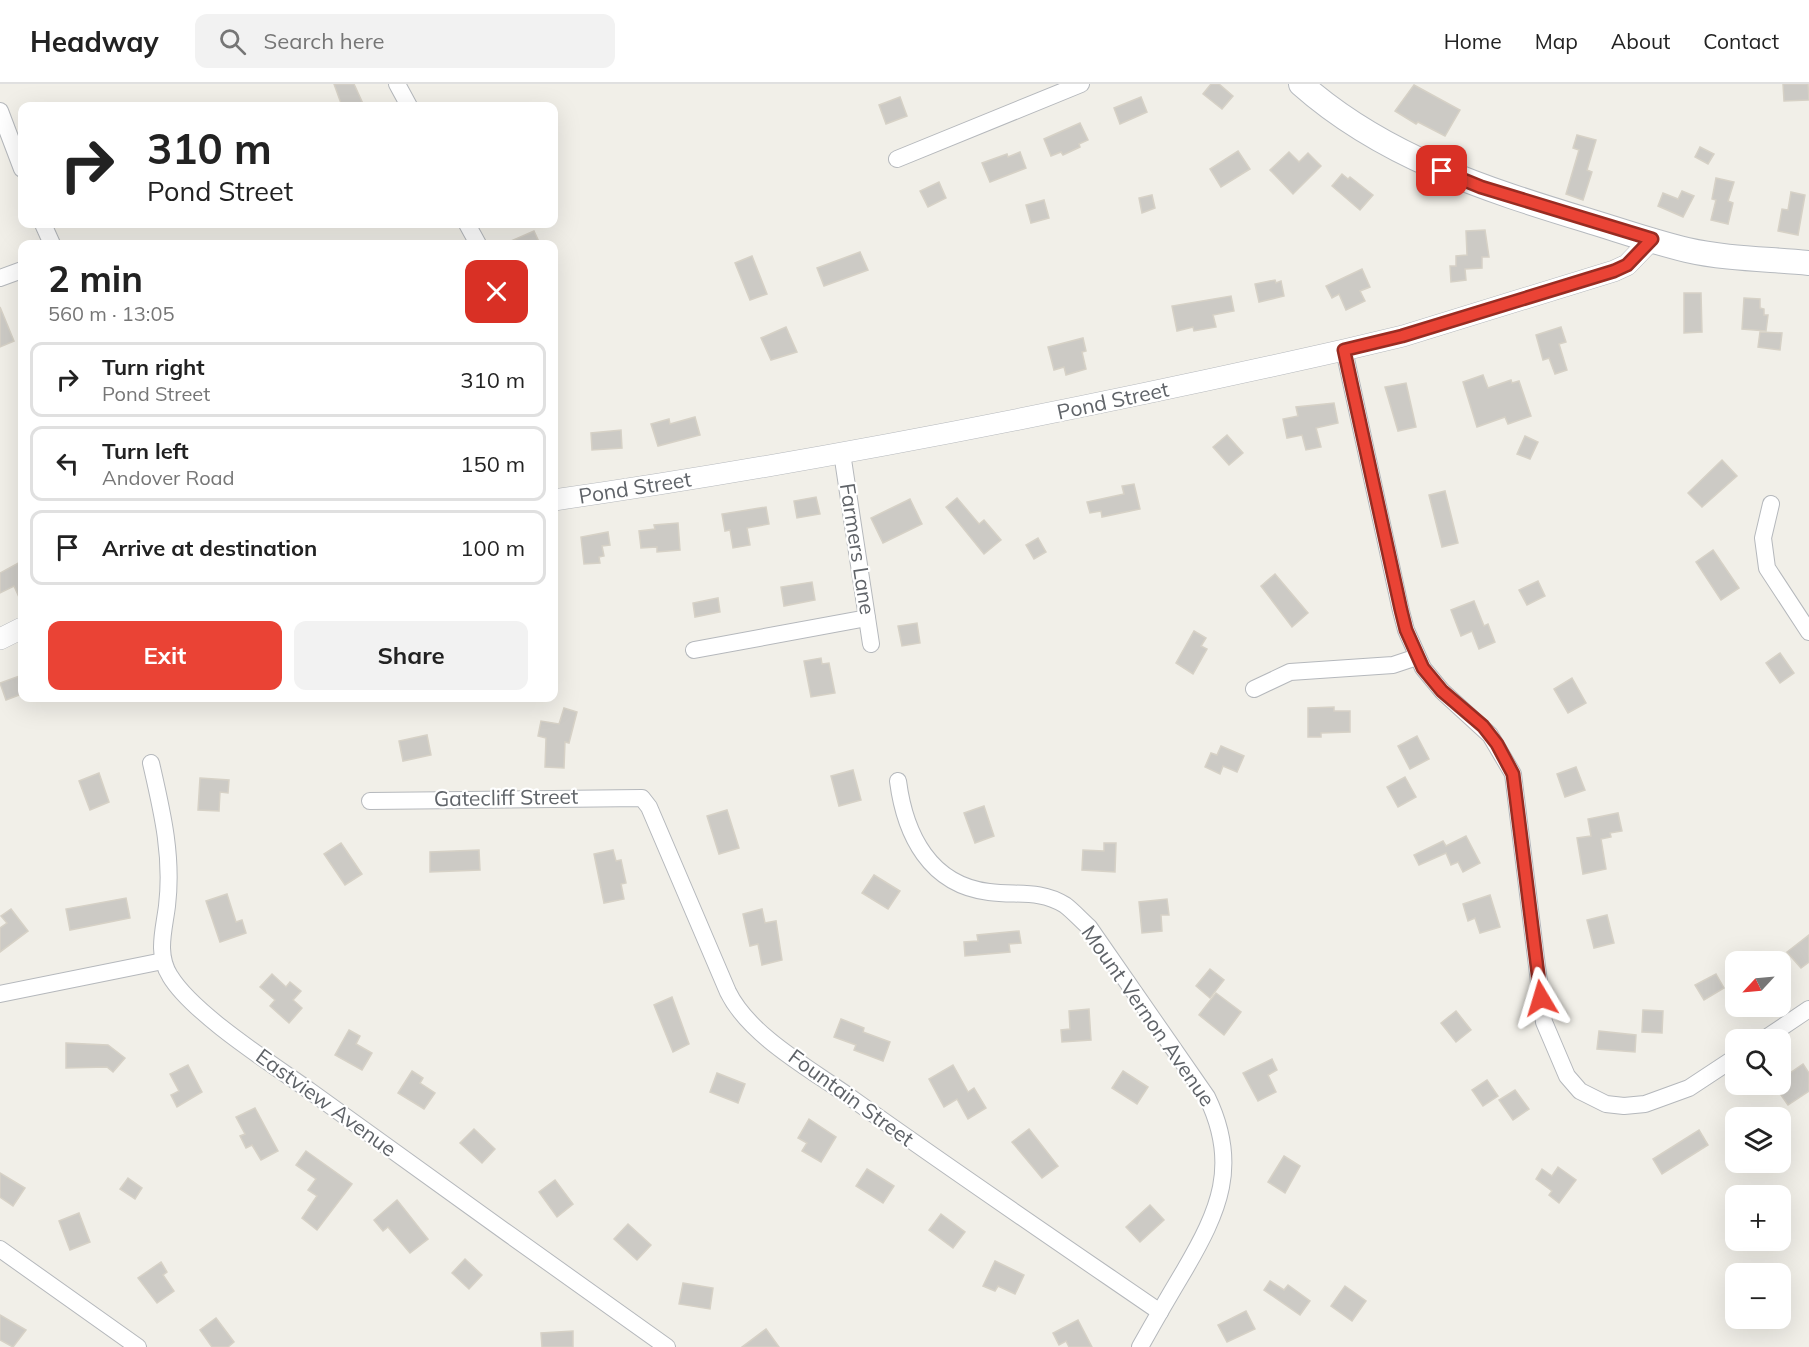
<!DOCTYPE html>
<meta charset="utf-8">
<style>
:root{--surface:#fff;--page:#f2f2f2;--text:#222;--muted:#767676;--line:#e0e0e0;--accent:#ea4335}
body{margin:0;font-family:Mulish,sans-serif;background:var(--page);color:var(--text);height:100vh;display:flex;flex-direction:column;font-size:22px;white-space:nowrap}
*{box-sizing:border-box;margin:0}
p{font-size:20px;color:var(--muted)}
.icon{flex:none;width:33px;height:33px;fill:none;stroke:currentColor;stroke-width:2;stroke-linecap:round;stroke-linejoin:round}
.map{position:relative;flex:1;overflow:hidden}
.details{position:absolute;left:18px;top:156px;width:540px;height:462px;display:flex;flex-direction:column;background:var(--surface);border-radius:12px;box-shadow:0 6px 24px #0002}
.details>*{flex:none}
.guide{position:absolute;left:18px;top:18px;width:540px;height:126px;border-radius:12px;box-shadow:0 6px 24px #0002;background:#fff;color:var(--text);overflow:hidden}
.needle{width:39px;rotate:244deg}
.tools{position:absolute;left:1725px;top:867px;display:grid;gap:12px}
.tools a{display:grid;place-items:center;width:66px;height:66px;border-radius:12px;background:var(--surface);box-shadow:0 6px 24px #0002;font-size:30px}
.pin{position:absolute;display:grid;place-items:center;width:51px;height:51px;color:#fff;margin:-26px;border-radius:12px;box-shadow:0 3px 9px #0006}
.me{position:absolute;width:66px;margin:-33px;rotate:353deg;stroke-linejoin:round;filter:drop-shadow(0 0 4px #0008)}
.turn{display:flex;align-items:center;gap:21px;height:126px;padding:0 30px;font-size:27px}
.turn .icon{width:78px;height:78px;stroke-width:2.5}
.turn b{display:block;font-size:42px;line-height:51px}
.round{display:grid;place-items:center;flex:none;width:63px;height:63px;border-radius:12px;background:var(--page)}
.summary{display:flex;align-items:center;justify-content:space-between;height:102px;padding:0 30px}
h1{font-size:36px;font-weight:700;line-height:45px}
.primary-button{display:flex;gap:12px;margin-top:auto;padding:12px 30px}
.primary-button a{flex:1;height:69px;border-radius:12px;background:var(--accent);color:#fff;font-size:24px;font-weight:700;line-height:69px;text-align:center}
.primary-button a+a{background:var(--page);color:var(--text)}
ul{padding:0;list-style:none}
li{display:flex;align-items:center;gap:18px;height:75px;margin:0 12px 9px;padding:0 18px;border:3px solid var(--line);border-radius:12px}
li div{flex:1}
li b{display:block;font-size:22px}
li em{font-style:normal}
header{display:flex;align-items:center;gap:36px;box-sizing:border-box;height:84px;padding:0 30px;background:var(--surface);border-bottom:2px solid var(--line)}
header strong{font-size:28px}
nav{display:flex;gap:33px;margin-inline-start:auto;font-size:21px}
.search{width:420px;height:54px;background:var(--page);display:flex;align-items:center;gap:15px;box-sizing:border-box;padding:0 21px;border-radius:12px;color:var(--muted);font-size:22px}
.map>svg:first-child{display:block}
.building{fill:#cccac5;stroke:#d6d1c6;stroke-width:1.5}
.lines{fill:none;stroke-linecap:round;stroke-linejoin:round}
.minor-casing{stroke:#b5b8bc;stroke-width:18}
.tertiary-casing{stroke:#b5b8bc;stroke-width:22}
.secondary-casing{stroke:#b6babf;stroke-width:26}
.minor{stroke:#fff;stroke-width:16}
.tertiary{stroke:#fff;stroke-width:21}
.secondary{stroke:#fff;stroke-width:24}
.route-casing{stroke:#982c22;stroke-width:15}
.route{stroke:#ea4335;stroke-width:10}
.labels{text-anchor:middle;stroke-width:4.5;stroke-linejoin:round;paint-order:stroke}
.street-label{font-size:21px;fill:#5f6368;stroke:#fff}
</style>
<header>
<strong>Headway</strong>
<div class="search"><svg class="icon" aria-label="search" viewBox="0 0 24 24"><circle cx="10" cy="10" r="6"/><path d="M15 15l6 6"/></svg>Search here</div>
<nav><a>Home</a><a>Map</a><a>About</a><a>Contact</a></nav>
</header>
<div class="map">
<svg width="1809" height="1263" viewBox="0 0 1809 1263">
<rect width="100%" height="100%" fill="#f1efe8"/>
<!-- building -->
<g class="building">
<polygon points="334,0 354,0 364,22 342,22"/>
<polygon points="1211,0 1219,0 1233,12 1222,25 1203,10"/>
<polygon points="1783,0 1808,0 1809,16 1784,17"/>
<polygon points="1414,1 1460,26 1445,52 1418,38 1416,40 1395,27"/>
<polygon points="900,13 907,32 886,40 879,21"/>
<polygon points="1141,13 1147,28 1120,40 1114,24"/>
<polygon points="1080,39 1088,56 1079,60 1080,63 1063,71 1061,68 1051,72 1044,55"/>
<polygon points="1577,51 1596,56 1587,86 1592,88 1583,116 1566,110 1579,66 1573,64"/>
<polygon points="1700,63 1714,70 1708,80 1695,73"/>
<polygon points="1238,67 1250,85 1221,103 1210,85"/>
<polygon points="1020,68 1026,84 990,98 982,79 1007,70 1008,73"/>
<polygon points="1289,68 1299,78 1308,69 1321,82 1293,110 1270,86"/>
<polygon points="1342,90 1348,95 1350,93 1373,111 1360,126 1332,102"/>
<polygon points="1716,94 1734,98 1728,117 1733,119 1728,140 1711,136 1716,116 1712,115"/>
<polygon points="939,98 946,114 928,123 920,107"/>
<polygon points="1682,107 1694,112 1683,133 1658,122 1663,109 1678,115"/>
<polygon points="1791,108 1805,111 1798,151 1778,147 1782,125 1788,126"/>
<polygon points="1152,111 1155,124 1142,129 1139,114"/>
<polygon points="1044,116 1049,134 1031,139 1026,121"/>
<polygon points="1485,146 1489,173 1482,173 1482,184 1465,185 1466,196 1451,198 1450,182 1456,182 1456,172 1467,171 1466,147"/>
<polygon points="534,147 540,160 504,160"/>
<polygon points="860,168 868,186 824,202 817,184"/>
<polygon points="752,172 767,210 750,216 735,179"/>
<polygon points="1362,185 1370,203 1360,207 1365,217 1346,226 1339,210 1332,214 1326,202"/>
<polygon points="1275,196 1276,199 1281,197 1284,212 1259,218 1255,200"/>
<polygon points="1684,209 1701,209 1702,248 1684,249"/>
<polygon points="1231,212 1234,227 1213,231 1216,243 1194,247 1193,243 1177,247 1172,222"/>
<polygon points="1744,214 1760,215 1760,224 1764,225 1764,231 1768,231 1766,247 1742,245"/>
<polygon points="0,223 14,257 0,263"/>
<polygon points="786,243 797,268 771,276 761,254"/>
<polygon points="1561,243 1566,258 1559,260 1567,286 1555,290 1549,274 1543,276 1536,251"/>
<polygon points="1760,248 1782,249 1780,266 1758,263"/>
<polygon points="1083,254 1086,267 1082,268 1086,285 1066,291 1064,283 1054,286 1048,263"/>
<polygon points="1483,291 1488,304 1511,296 1512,299 1519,297 1531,332 1508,340 1505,333 1477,343 1463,298"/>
<polygon points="1406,299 1416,343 1398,347 1385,303"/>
<polygon points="1334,319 1338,339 1316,344 1321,363 1306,366 1302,351 1287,354 1283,335 1298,332 1296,323"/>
<polygon points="695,333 700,351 658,362 651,340 669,335 670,340"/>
<polygon points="621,346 622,364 592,366 591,349"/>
<polygon points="1227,351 1243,369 1229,381 1213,363"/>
<polygon points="1525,352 1538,358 1530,375 1517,370"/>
<polygon points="1722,376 1737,392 1702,423 1688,409"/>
<polygon points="1134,400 1140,425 1102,433 1101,427 1090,429 1087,418 1124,410 1122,402"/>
<polygon points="1445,407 1458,459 1442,463 1429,411"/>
<polygon points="816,413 820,430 797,434 794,417"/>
<polygon points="957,414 979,440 984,436 1001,456 984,470 946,423"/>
<polygon points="910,415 922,440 883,459 871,434"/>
<polygon points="766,423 769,440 747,444 750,461 733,464 730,446 725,447 722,430"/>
<polygon points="678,439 680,466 657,468 657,463 641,464 639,447 655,445 654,441"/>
<polygon points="608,448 610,461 602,462 604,472 599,473 600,479 584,480 581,453"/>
<polygon points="1038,454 1046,468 1034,475 1026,461"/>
<polygon points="1713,466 1739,504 1721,516 1696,478"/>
<polygon points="22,477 22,520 14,502 0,509 0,489"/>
<polygon points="1275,490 1308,529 1292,543 1261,502"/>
<polygon points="1538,497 1545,512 1527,521 1519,506"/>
<polygon points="812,498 815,516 784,522 781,503"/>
<polygon points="718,514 720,528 695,533 693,519"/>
<polygon points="1474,517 1484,542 1488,540 1495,558 1479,565 1472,547 1461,552 1451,526"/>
<polygon points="917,539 920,559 902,562 898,542"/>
<polygon points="1194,547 1206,554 1201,562 1207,565 1193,590 1176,579"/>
<polygon points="1780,569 1794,589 1780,599 1766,579"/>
<polygon points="821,574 822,580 829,579 835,609 811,613 804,577"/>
<polygon points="22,591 22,610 6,616 0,599"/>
<polygon points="1572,594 1586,619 1568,629 1554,605"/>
<polygon points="1334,623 1334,627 1350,627 1350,648 1321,649 1321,653 1308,653 1308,624"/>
<polygon points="564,624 577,628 569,659 565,658 564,684 545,683 546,654 538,652 541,637 559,640"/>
<polygon points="427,651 431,671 403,677 399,657"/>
<polygon points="1417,652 1429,675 1410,685 1398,662"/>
<polygon points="1221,662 1244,672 1237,688 1223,682 1220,690 1205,683 1211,669 1217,671"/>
<polygon points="1576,683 1585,706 1565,713 1557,690"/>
<polygon points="853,686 861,716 839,722 831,692"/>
<polygon points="99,689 109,718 90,726 79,697"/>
<polygon points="1405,693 1416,713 1398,723 1387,703"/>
<polygon points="200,694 229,696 228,709 220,708 219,727 198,726"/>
<polygon points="984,722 994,752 975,759 964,729"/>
<polygon points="727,726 739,764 719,770 707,732"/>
<polygon points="1618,729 1622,747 1610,749 1611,753 1601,755 1606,785 1583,790 1577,754 1591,752 1588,735"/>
<polygon points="1466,752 1480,779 1463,788 1458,778 1451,781 1446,769 1419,781 1414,771 1443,757 1446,762"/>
<polygon points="341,759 362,790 345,801 324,770"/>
<polygon points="1104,759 1116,759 1115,788 1082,786 1083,766 1104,767"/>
<polygon points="479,766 480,786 430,788 430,768"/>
<polygon points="613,766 616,777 621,776 626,799 621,800 624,815 604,819 594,770"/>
<polygon points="874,791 900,807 888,825 862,809"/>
<polygon points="227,810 236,838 242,836 246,849 220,858 206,817"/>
<polygon points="1490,811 1500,843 1480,849 1475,834 1468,837 1463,820"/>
<polygon points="126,814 130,834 70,846 66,825"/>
<polygon points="1167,815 1169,831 1161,831 1162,847 1142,849 1139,818"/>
<polygon points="11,825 28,847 0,868 0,844 7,839 1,832"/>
<polygon points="762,825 765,839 776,837 782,876 762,881 758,860 750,862 743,830"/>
<polygon points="1607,831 1614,859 1594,864 1587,836"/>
<polygon points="1019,847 1021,859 1009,860 1010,868 965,872 964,858 978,857 977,851"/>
<polygon points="1809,851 1809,878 1801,884 1787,868"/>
<polygon points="1210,885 1224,896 1210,914 1196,902"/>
<polygon points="272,890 286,903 290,898 301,907 293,916 302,924 289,939 270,922 275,916 260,903"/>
<polygon points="1716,890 1724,904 1704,916 1695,901"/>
<polygon points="1216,909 1241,928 1224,951 1199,931"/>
<polygon points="672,913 689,960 673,968 654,921"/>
<polygon points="1089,925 1091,956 1062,958 1061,946 1070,945 1069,927"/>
<polygon points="1643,926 1663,927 1662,949 1642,948"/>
<polygon points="1456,927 1471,946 1456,958 1441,939"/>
<polygon points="841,935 864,944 863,948 890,958 883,977 854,966 856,961 834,953"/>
<polygon points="349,946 360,952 356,960 372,969 362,986 335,971"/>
<polygon points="1599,947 1636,951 1635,968 1597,965"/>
<polygon points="66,959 108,961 125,974 113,988 107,983 66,984"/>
<polygon points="1272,975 1277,986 1268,991 1276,1008 1258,1017 1243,989"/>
<polygon points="1803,980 1809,989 1809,1007 1788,1021 1774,1001 1780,1000 1780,996"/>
<polygon points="188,981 202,1008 177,1023 171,1011 179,1007 170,990"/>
<polygon points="953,981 968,1008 974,1004 986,1024 968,1035 957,1015 944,1023 929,995"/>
<polygon points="412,987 423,994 420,999 435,1009 424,1025 398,1009"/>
<polygon points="1123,987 1148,1003 1137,1020 1112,1004"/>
<polygon points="717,989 745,1000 738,1019 710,1008"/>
<polygon points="1487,996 1498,1012 1483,1022 1472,1006"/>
<polygon points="1515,1006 1529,1025 1513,1036 1499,1016"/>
<polygon points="255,1024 278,1067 261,1076 252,1061 246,1064 240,1052 245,1050 236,1033"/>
<polygon points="809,1035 836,1053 821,1078 802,1067 807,1059 798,1054"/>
<polygon points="474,1045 495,1065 482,1079 460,1059"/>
<polygon points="1029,1045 1058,1082 1042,1094 1012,1058"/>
<polygon points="1699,1046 1708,1061 1662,1090 1653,1075"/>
<polygon points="306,1067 352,1100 317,1146 302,1134 317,1112 308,1106 316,1095 296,1081"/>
<polygon points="1284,1072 1300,1082 1285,1109 1268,1098"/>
<polygon points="1558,1083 1576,1096 1559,1119 1549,1111 1552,1107 1536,1095 1542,1085 1552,1092"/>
<polygon points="867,1085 894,1102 883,1119 856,1102"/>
<polygon points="0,1089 25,1104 13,1122 0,1113"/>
<polygon points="128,1094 142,1104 135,1115 120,1105"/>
<polygon points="555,1096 573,1120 557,1133 539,1108"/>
<polygon points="397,1116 428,1155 410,1169 388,1143 383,1147 374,1136"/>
<polygon points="1150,1121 1164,1136 1140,1158 1126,1143"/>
<polygon points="79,1129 90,1158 70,1166 59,1137"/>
<polygon points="941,1130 965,1148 953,1164 929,1146"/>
<polygon points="628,1140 651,1161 637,1176 614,1155"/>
<polygon points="465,1175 482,1191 469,1205 452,1189"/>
<polygon points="995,1177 1024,1191 1015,1210 998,1202 995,1207 983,1202"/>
<polygon points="161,1178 167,1188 163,1191 174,1207 157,1219 138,1194"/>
<polygon points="1270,1197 1284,1206 1288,1201 1310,1217 1300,1231 1264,1206"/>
<polygon points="683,1199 713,1204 710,1225 679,1220"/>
<polygon points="1345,1202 1366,1217 1352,1237 1331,1222"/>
<polygon points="1246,1227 1255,1245 1227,1258 1218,1241"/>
<polygon points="0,1231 26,1246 13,1263 0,1256"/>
<polygon points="216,1234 234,1258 228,1263 212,1263 200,1246"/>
<polygon points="1078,1236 1092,1263 1069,1263 1066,1257 1059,1261 1053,1249"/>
<polygon points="766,1245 779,1263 742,1263"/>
<polygon points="573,1247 573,1263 542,1263 541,1249"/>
</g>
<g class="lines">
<defs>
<g id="minor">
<polyline points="397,0 409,22"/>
<polyline points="0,27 22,85"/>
<polyline points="897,75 1081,0"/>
<polyline points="43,140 52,160"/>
<polyline points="467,140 478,160"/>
<polyline points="0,194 22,186"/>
<polyline points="1344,266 1401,527 1406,546 1423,584 1442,607 1490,651 1513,690 1544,938 1567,992 1580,1007 1606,1020 1624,1022 1645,1020 1689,1004 1736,973"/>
<polyline points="842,369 871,560"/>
<polyline points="1771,420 1763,454 1767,484 1809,548"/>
<polyline points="694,566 867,534"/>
<polyline points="1254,605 1290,588 1393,581 1417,573"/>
<path d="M 151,679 C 162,727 173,772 167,822 C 164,846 156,870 170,892 C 193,930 272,980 310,1007 C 428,1093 548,1178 667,1263"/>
<path d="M 898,697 C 905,751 930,801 989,808 C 1016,812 1039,805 1065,821 C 1073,827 1081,836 1089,843 L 1207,1013 C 1240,1081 1219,1127 1184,1187 C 1169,1212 1154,1238 1140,1263"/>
<path d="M 370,717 L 642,714 L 649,723 L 728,908 C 750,953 814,987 854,1016 C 955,1088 1058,1158 1160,1228"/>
<polyline points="0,910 163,877"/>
<polyline points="1763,956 1809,925"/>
<polyline points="0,1165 138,1263"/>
</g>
<g id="tertiary">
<path d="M 554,416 C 819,378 1082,325 1344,266 L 1403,252 L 1614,187 L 1627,181 L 1652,155"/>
<polyline points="0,555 22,544"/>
</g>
<path id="secondary" d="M 1301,0 C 1382,72 1484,105 1586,136 C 1619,146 1653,158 1687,166 C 1726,175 1769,175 1809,179"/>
</defs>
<!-- minor casing -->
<use href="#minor" class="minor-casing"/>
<!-- tertiary casing -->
<use href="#tertiary" class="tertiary-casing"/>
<!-- secondary casing -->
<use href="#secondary" class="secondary-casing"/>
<!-- minor -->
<use href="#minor" class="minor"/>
<!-- tertiary -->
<use href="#tertiary" class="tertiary"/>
<!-- secondary -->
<use href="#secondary" class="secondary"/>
</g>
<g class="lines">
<defs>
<polyline id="route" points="1442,87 1481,103 1652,155 1627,181 1614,187 1402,252 1344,266 1401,526 1406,546 1423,584 1442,607 1483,642 1497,660 1513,690 1541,914"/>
</defs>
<!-- route casing -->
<use href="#route" class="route-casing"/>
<!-- route -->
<use href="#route" class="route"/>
</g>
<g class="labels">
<!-- street labels -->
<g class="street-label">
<text transform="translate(1113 317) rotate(-12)" y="7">Pond Street</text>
<text transform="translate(635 404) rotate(-9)" y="7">Pond Street</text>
<text transform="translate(857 465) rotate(81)" y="7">Farmers Lane</text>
<text transform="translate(506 714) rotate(-1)" y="7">Gatecliff Street</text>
<text transform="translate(1148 932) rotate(55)" y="7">Mount Vernon Avenue</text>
<text transform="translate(851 1014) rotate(36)" y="7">Fountain Street</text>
<text transform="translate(326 1019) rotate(36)" y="7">Eastview Avenue</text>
</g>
</g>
</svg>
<div class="tools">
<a><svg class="needle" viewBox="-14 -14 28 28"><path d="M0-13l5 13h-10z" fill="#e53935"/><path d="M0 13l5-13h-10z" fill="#767676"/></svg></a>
<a><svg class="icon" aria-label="search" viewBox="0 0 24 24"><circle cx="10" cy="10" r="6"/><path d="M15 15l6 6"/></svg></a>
<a><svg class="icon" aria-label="layers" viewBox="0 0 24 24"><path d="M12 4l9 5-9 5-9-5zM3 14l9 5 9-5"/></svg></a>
<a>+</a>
<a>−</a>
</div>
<div class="pin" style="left:1442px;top:87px;background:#d93025"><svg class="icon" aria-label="arrive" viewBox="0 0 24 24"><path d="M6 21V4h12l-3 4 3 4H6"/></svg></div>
<svg class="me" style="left:1541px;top:914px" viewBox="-20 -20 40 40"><path d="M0-17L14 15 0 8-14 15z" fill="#ea4335" stroke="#fff" stroke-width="4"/></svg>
<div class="guide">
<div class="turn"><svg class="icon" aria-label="right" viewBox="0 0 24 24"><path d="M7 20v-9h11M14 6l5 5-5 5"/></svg><div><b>310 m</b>Pond Street</div></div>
</div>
<section class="details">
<div class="summary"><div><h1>2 min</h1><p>560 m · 13:05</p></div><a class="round" style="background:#d93025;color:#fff"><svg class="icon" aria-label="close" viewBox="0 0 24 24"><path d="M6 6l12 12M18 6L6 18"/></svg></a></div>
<ul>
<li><svg class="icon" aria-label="right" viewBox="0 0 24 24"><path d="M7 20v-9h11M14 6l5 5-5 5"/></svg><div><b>Turn right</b><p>Pond Street</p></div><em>310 m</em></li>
<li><svg class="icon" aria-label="left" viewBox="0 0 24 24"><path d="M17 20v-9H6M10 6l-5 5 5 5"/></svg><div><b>Turn left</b><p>Andover Road</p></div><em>150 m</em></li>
<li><svg class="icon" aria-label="arrive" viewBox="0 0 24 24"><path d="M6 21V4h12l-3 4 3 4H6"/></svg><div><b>Arrive at destination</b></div><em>100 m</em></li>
</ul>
<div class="primary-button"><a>Exit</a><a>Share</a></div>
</section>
</div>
